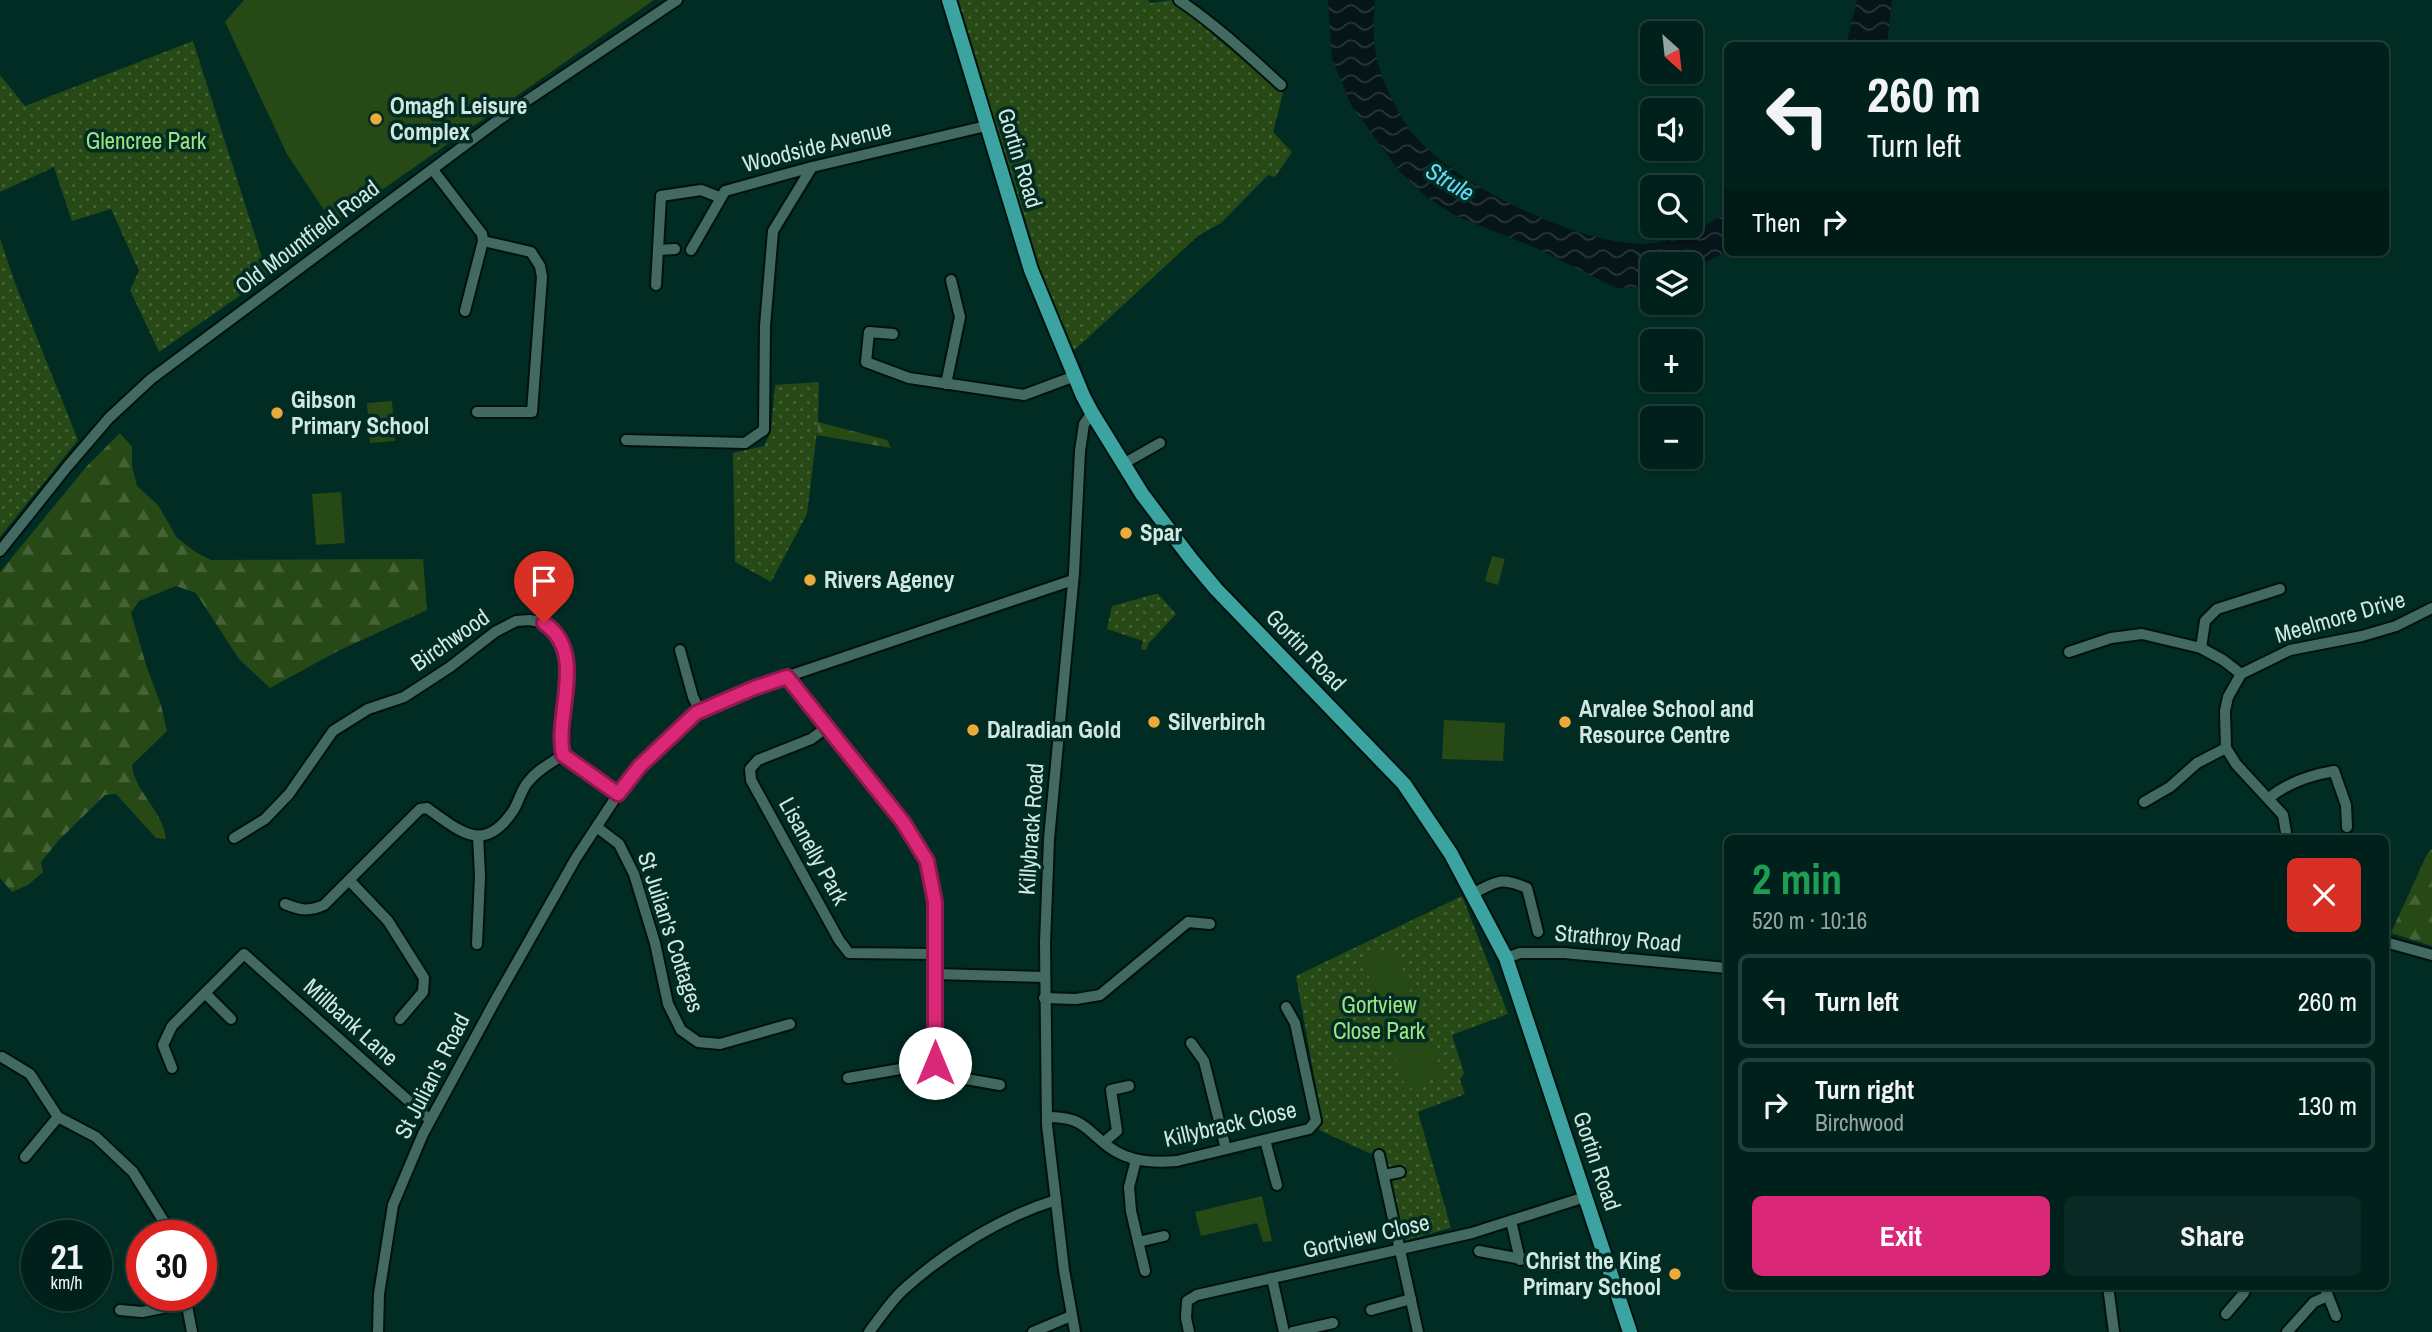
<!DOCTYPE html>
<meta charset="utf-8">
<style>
:root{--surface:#00211b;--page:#0a2924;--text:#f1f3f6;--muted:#95a3a3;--line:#223e3a;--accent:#db2777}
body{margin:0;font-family:"Archivo Narrow",sans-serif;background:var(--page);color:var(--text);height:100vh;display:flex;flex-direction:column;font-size:26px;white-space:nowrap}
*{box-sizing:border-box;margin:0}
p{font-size:23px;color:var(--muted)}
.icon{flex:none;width:38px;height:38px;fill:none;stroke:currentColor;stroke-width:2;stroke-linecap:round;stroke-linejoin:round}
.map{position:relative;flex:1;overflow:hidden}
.drawer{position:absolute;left:1724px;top:835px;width:665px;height:455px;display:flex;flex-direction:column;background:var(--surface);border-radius:10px;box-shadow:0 2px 5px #0004,0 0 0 2px var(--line)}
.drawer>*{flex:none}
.top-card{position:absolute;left:1724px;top:42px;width:665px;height:214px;border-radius:10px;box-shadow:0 2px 5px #0004,0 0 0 2px var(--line);background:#00211b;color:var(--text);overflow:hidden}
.needle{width:46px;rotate:153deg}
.fabs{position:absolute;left:1640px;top:21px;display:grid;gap:14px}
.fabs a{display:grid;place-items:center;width:63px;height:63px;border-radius:10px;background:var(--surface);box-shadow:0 2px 5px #0004,0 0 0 2px var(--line);font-size:35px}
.speed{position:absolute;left:21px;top:1220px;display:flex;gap:14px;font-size:35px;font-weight:700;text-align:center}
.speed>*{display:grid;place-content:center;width:91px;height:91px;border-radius:50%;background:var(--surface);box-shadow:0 2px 5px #0004,0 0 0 2px var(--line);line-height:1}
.speed small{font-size:18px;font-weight:400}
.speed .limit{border:10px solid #d22;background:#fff;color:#111}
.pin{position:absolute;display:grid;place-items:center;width:60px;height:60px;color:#fff;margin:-72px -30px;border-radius:50% 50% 50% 0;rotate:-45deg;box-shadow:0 0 7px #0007}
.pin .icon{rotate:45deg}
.me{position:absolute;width:77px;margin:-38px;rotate:0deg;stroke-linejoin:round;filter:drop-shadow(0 0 5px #0008)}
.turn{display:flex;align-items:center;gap:24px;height:147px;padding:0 28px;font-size:32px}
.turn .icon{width:91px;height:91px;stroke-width:2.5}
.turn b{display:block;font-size:49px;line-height:60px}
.then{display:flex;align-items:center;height:66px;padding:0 28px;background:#0003;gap:14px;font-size:26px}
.round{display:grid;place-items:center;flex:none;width:74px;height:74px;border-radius:10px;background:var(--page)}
.overview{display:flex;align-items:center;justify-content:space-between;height:119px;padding:0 28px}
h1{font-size:42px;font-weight:800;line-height:52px;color:#1e9e55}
.primary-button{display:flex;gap:14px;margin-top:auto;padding:14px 28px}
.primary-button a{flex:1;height:80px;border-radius:10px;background:var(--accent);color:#fff;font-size:28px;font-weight:800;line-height:80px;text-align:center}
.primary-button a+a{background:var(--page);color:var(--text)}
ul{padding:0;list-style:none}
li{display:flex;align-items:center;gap:21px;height:94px;margin:0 14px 10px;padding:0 14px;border:4px solid var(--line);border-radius:10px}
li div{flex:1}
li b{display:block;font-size:26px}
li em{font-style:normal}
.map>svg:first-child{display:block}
.grass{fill:url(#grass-dots)}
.forest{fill:url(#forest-firs)}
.garden{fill:#274915}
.water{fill:url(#water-waves)}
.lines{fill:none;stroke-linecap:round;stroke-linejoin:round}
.minor-casing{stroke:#01120e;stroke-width:14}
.major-casing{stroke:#01120e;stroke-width:18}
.minor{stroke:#426a60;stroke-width:10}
.major{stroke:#3ba4a1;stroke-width:14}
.route-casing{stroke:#8e194d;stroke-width:18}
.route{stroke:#db2777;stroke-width:12}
.poi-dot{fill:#ebaa39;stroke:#002c24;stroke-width:2.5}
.labels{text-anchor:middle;stroke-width:7;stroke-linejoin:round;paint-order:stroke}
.poi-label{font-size:23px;font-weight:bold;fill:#d1e7e1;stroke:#002c24;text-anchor:start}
.park-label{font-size:23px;fill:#a0e282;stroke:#002c24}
.street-label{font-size:23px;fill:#d1e7e1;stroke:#002c24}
.water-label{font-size:24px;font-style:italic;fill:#63ddfa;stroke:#002c24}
</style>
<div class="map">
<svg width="2432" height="1332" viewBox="0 0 2432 1332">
<defs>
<pattern id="grass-dots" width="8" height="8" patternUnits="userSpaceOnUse" patternTransform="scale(1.75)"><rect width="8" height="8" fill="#274915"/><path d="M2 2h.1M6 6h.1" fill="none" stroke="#456337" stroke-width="1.8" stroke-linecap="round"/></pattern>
<pattern id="forest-firs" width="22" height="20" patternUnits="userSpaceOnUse" patternTransform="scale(1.75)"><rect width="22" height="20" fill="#274915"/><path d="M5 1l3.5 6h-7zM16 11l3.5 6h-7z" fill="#456337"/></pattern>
<pattern id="water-waves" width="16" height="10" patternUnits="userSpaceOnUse" patternTransform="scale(1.75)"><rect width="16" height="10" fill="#061519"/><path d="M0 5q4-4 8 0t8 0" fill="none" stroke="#29373a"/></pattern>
</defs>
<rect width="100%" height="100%" fill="#002c24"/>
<!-- grass -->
<g class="grass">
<polygon points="955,0 1148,0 1150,3 1172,0 1283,93 1273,132 1292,152 1275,177 1268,175 1221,223 1199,235 1067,357 1031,270"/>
<polygon points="193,41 268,276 159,352 130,290 139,271 111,209 72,221 54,167 0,192 0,75 25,106"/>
<polygon points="0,238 15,283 78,440 0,537"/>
<polygon points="819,382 818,423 807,514 771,582 735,562 733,453 764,446 771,431 775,385"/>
<polygon points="1155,594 1158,594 1176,614 1149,643 1146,650 1141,649 1143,641 1107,629 1112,606"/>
<polygon points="1462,896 1508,1014 1452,1035 1464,1073 1460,1080 1465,1094 1418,1112 1451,1228 1404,1241 1391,1183 1395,1179 1406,1177 1404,1166 1388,1168 1385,1158 1369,1153 1319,1130 1322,1120 1296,976"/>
</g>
<!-- forest -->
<g class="forest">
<polygon points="818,422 887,440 891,448 817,435"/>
<path d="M 120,433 L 132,447 L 132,466 L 137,486 L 158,505 L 177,538 L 197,553 L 211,560 L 423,559 L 427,610 L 338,651 L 270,688 L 239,659 L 196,593 L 176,586 L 139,601 L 131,613 L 147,668 L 161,705 L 167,731 L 132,765 C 135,793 163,810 166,839 L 156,838 L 116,794 L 105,795 L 59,840 L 41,862 L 43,872 L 28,885 L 12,892 L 0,878 L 0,572 L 87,466 Z"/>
<polygon points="2432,849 2432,946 2391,933 2427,854"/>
</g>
<!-- garden -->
<g class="garden">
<polygon points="244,0 654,0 333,224 287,154 225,22"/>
<polygon points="392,401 395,441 370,443 367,403"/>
<polygon points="341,492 345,543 316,545 312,494"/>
<polygon points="1492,556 1505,559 1498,585 1485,581"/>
<polygon points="1444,720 1505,723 1503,761 1442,759"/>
<polygon points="1394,947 1411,991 1380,1003 1362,959"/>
<polygon points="1414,995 1443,1075 1407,1090 1376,1008"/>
<polygon points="1262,1196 1272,1241 1263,1242 1257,1223 1201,1236 1195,1212"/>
</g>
<!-- water -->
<g class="water">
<path d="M 1328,0 L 1375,0 C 1374,16 1372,37 1376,53 C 1380,78 1394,105 1407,126 C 1444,181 1589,252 1655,243 C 1681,239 1706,226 1727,212 L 1727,251 L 1691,271 L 1690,264 L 1652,264 L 1652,286 L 1616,288 L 1536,248 L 1456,216 L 1428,198 L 1400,172 L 1351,105 L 1332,58 Z"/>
<polygon points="1857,0 1892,0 1887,45 1846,45"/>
</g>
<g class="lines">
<defs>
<g id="minor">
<path d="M 1179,0 C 1216,25 1248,55 1281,85"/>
<polyline points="433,170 482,234 483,241 465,311"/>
<polyline points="658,250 675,249"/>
<polyline points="691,250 725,191 812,167 986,126"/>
<polyline points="656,285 661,196 701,190 719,197"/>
<polyline points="893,334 869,332 866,362 909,378 1024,395 1075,376"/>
<polyline points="946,384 960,317 951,280"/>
<polyline points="477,412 532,412 542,277 540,266 531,252 483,241"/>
<polyline points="626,440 745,443 764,430 765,326 773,231 812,167"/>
<polyline points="1123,464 1160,443"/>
<polyline points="0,551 67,467 109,418 151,379 501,118 677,0"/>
<polyline points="2201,648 2205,621 2217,609 2280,589"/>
<polyline points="680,650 693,697 700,711"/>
<polyline points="2069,652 2111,638 2142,634 2201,648 2223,660 2241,674"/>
<polyline points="787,677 903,823 927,861 935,903 935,1063"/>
<polyline points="826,728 811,739 758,760 750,769 751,780 839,940 849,953 934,954"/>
<path d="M 2269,798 C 2287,783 2311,775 2334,771 L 2346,805 L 2347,827"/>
<polyline points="2144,802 2170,787 2197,763 2226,748"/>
<polyline points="598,828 619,844 634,874 655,943 668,1004 681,1030 698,1042 720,1044 790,1024"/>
<polyline points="234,838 265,819 289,794 333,731 368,709 404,697 450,667 495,632 516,621 530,620 544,623 555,631 563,641 567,668 563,755 618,794"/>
<polyline points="2287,838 2283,815 2236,764 2226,748 2225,711 2228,697 2241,674 2290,650 2362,636 2396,626 2432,608"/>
<polyline points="350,881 388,921 424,978 423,992 400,1019"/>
<path d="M 1472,894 C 1497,882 1499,876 1527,888 L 1538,932"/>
<path d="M 285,904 C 300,910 308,912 324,905 L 420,809 L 427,808 C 460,831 483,855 513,811 C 519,802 521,790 528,782 C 537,770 551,763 563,755"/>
<polyline points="2385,942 2432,955"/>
<polyline points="477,944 480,876 478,836"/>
<polyline points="1506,958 1520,953 1564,953 1727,968"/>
<polyline points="934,974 1045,977"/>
<polyline points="205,993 231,1019"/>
<polyline points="1044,998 1076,999 1100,995 1188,922 1210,924"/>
<polyline points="1191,1043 1204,1061 1226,1149"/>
<polyline points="2,1057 30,1074 58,1117 96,1137 133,1172 166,1225 169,1236"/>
<polyline points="935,1063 944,1075 1000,1085"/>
<polyline points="172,1068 163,1045 172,1026 244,954 430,1120"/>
<polyline points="848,1078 935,1063"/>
<path d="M 1047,1117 C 1083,1117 1083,1127 1109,1147 C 1129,1162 1153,1163 1177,1161 L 1309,1129 L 1316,1121 L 1295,1023 L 1286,1007"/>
<polyline points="1265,1140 1277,1185"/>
<polyline points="1104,1142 1117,1131 1111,1090 1129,1086"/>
<polyline points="1379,1155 1418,1332"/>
<polyline points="25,1157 58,1117"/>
<polyline points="1136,1160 1129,1187 1131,1211 1145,1271"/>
<polyline points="1384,1175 1400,1172"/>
<polyline points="1511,1221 1520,1260"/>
<polyline points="1138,1242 1164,1236"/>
<polyline points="1479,1251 1559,1266"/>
<polyline points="1272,1278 1284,1332"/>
<polyline points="2108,1286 2114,1332"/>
<polyline points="2324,1286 2336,1316"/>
<polyline points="185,1295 192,1332"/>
<polyline points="120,1310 142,1312 187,1303"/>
<polyline points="1371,1310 1411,1299"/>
<polyline points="2226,1314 2244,1293 2246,1286"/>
<polyline points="378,1332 379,1294 393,1205 423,1134 495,1001 576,858 618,794 640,766 700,711 774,681 1073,580"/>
<path d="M 869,1332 C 880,1318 890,1302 903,1290 C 945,1252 1001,1217 1056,1200"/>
<polyline points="1033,1332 1071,1316"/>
<polyline points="1075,1332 1064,1270 1047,1125 1045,943 1049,839 1074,573 1080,451 1084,424 1092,413"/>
<polyline points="1189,1332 1186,1318 1187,1301 1197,1295 1472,1233 1585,1197"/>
<polyline points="1293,1332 1333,1323"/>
<polyline points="2287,1332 2314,1302 2328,1296"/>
</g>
<polyline id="major" points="949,0 1031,270 1083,396 1092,413 1142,494 1191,559 1216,589 1404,784 1451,854 1506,958 1630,1332"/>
</defs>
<!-- minor casing -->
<use href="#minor" class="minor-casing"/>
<!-- major casing -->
<use href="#major" class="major-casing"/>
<!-- minor -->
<use href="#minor" class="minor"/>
<!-- major -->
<use href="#major" class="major"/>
</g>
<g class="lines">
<defs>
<path id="route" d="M 544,623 C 588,653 554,713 563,755 L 618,794 L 640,766 L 696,713 L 754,688 L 787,677 L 903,822 L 927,861 L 935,902 L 935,1063"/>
</defs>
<!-- route casing -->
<use href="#route" class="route-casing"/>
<!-- route -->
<use href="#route" class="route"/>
</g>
<!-- markers -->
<g class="poi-dot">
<circle cx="376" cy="119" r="7"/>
<circle cx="277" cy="413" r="7"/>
<circle cx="1126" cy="533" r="7"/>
<circle cx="810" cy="580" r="7"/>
<circle cx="1154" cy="722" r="7"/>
<circle cx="1565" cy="722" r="7"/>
<circle cx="973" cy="730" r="7"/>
<circle cx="1675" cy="1274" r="7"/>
</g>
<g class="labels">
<!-- poi labels -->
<g class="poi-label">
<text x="390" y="114">Omagh Leisure<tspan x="390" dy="26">Complex</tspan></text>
<text x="291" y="408">Gibson<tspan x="291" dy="26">Primary School</tspan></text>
<text x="1140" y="541">Spar</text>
<text x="824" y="588">Rivers Agency</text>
<text x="1579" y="717">Arvalee School and<tspan x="1579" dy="26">Resource Centre</tspan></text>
<text x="1168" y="730">Silverbirch</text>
<text x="987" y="738">Dalradian Gold</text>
<text x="1661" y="1269" text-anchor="end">Christ the King<tspan x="1661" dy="26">Primary School</tspan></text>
</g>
<!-- park labels -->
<g class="park-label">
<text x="146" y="149">Glencree Park</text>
<text x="1379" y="1013">Gortview<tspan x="1379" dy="26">Close Park</tspan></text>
</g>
<!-- street labels -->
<g class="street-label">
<text transform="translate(817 146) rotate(-14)" y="8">Woodside Avenue</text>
<text transform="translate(1020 158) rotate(73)" y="8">Gortin Road</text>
<text transform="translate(307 237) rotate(-37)" y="8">Old Mountfield Road</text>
<text transform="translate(2340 617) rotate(-16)" y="8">Meelmore Drive</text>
<text transform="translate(450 640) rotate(-35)" y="8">Birchwood</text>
<text transform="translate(1306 650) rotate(46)" y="8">Gortin Road</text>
<text transform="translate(1031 829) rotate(-86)" y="8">Killybrack Road</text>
<text transform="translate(814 851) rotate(61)" y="8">Lisanelly Park</text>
<text transform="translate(671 932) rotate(72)" y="8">St Julian's Cottages</text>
<text transform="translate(1618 938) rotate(5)" y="8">Strathroy Road</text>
<text transform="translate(351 1022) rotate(42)" y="8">Millbank Lane</text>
<text transform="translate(432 1076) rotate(-63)" y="8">St Julian's Road</text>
<text transform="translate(1230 1124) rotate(-13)" y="8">Killybrack Close</text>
<text transform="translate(1597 1161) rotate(71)" y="8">Gortin Road</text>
<text transform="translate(1366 1236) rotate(-13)" y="8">Gortview Close</text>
</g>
<!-- water labels -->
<g class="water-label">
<text transform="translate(1450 182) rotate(31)" y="8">Strule</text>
</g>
</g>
</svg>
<div class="fabs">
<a><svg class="needle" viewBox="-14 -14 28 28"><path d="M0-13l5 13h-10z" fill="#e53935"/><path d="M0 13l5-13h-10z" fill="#95a3a3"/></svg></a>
<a><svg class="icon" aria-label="sound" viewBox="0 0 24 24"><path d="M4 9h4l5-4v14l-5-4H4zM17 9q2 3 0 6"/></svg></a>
<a><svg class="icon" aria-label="search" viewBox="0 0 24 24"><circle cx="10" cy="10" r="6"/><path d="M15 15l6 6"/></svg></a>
<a><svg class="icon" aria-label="layers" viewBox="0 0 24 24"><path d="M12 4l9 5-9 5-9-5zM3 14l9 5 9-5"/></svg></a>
<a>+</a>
<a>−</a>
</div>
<div class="speed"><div>21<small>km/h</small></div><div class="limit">30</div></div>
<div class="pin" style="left:544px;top:623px;background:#d93025"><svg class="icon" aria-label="arrive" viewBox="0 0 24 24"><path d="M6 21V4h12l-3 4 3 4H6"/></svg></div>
<svg class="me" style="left:935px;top:1063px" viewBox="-20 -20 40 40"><circle r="19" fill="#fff"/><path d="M0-13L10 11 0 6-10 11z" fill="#db2777"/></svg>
<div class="top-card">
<div class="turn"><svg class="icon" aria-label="left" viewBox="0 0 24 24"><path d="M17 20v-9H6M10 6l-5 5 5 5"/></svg><div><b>260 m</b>Turn left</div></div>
<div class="then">Then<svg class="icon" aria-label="right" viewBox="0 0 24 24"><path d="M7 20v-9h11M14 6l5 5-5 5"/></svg></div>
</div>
<section class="drawer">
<div class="overview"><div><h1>2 min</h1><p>520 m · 10:16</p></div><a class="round" style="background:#d93025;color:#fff"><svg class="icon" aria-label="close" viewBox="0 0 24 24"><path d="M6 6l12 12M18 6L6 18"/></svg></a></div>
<ul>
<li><svg class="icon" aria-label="left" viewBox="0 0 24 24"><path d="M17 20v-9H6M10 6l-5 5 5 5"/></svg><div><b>Turn left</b></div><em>260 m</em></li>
<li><svg class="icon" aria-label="right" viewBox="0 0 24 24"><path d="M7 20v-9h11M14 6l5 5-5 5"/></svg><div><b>Turn right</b><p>Birchwood</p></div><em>130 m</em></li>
</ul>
<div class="primary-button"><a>Exit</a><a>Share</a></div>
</section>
</div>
